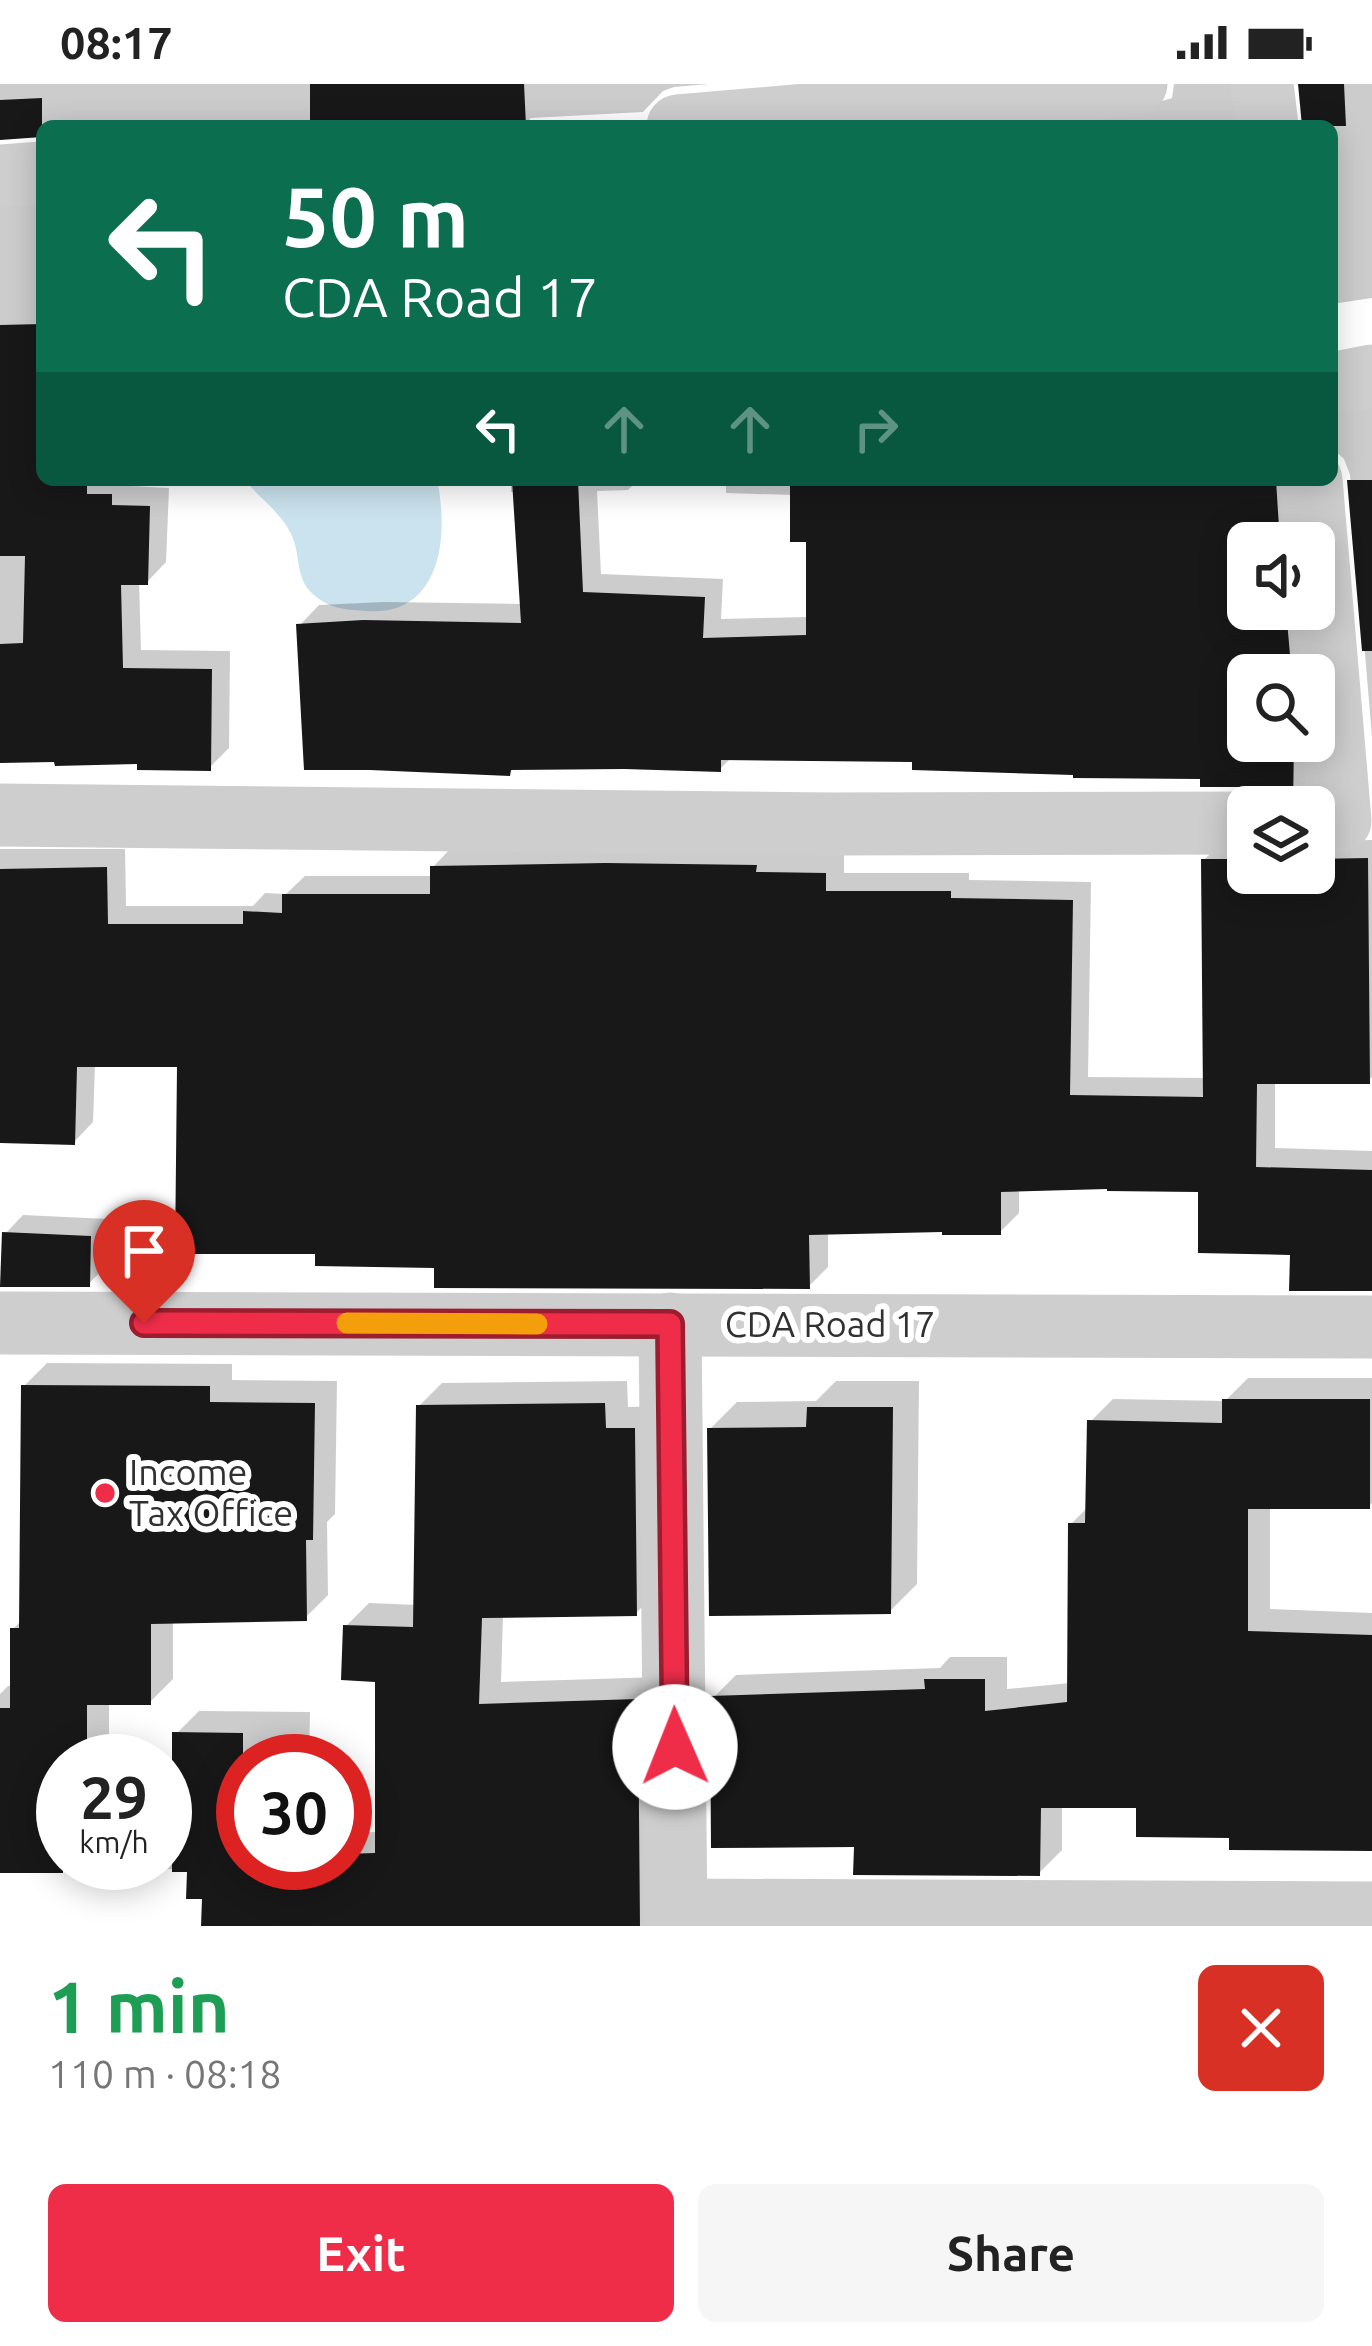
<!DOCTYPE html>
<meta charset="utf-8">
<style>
:root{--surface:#fff;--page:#f6f6f6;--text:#222;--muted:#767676;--accent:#ef2d49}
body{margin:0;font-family:Ubuntu,sans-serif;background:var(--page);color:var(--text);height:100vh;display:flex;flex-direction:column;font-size:45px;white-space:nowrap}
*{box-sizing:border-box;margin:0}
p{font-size:39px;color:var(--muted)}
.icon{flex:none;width:66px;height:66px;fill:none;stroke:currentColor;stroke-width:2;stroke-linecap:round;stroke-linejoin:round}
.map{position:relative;height:1842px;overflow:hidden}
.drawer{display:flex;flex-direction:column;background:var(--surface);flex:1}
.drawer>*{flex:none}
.guide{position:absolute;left:36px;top:36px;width:1302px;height:366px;border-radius:18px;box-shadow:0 6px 30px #0003;background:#0b6e4f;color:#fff;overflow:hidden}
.fabs{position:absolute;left:1227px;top:438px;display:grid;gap:24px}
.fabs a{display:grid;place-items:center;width:108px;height:108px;border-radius:18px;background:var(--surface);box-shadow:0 6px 30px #0003;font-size:60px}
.speed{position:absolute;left:36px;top:1650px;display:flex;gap:24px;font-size:60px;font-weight:700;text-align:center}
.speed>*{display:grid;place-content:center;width:156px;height:156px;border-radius:50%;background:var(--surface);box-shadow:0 6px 30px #0003;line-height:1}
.speed small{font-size:30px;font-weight:400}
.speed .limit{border:18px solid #d22;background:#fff;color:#111}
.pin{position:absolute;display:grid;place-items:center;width:102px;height:102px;color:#fff;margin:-123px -51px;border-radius:50% 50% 50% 0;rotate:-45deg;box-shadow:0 0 12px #0007}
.pin .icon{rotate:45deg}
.me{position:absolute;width:132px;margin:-66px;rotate:359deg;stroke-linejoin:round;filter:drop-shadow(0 0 9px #0008)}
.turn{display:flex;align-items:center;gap:42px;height:252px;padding:0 48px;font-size:54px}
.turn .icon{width:156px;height:156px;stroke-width:2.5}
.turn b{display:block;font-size:84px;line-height:102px}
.lanes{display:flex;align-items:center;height:114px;padding:0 48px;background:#0003;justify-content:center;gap:60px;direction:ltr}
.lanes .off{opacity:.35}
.round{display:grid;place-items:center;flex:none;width:126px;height:126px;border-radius:18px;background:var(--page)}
.headline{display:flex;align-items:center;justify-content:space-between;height:204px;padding:0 48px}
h1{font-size:72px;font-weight:700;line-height:90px;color:#1e9e55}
.button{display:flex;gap:24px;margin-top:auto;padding:24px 48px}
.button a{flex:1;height:138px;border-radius:18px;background:var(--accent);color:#fff;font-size:48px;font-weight:700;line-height:138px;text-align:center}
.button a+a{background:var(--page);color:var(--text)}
.status{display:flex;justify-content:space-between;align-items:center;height:84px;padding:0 60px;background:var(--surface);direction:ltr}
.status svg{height:33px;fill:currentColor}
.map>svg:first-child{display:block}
.water{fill:#cbe3ef}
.shadow{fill:#0003}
.building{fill:#181818}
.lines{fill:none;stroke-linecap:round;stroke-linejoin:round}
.minor{stroke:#cecece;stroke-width:63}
.route-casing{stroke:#9b1d2f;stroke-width:30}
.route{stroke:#ef2d49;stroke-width:21}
.slow{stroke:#f59e0b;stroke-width:21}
.poi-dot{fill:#ef2d49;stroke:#fff;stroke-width:4.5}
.labels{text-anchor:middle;stroke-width:12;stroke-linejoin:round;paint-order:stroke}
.street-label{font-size:36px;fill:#313131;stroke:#fff}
.poi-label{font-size:36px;fill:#313131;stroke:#fff;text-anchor:start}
</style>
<div class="status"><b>08:17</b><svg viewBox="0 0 49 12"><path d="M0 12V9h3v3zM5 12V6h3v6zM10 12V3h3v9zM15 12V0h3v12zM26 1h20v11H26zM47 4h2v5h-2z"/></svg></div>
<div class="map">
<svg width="1372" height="1842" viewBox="0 0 1372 1842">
<rect width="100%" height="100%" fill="#fff"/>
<!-- water -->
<path class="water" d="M 250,396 L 437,396 C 449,451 442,532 367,527 C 347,526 330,525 314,511 C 295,496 301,472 292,452 C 284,433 263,416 250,402 Z"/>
<!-- shadow -->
<g class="shadow">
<polygon points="0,0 709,0 674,3 663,7 643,28 531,34 524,41 42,42 42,51 0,53"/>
<polygon points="1174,0 1247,0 1257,42 1046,42 1059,29 1162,17 1172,14"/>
<polygon points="1301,0 1372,0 1372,214 1332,220 1332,42 1305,42"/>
<polygon points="0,102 42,108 42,396 131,396 131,402 169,404 166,478 147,498 139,498 141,566 230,567 229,664 209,684 140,677 0,676"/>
<polygon points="1332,309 1372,315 1372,653 1350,391 1344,375 1332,364"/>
<polygon points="511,396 638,396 628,406 597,407 601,490 723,495 721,535 809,533 809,455 793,411 726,409 726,396 1295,396 1300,459 1248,459 1248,525 1306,525 1312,591 1248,591 1248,657 1314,657 1311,723 1283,723 1266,705 1203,692 915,675 731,674 720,685 515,683 509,689 300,541 319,521 384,518 523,520 516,408 511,408"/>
<polygon points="1372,756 1372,993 1368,997 1275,997 1275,1064 1372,1067 1372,1206 1293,1168 1202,1105 1019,1104 1019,1129 1000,1148 945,1145 828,1148 828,1183 809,1202 437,1181 318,1167 180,980 95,980 93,1038 74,1058 0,1056 0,765 125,765 126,822 253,822 265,809 286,810 305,792 433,792 433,783 452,763 844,771 844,789 969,789 969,796 1091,798 1088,993 1206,994 1204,776 1223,757 1248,757 1248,789 1314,789 1314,757"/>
<polygon points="23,1131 108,1135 107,1182 88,1200 5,1150"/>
<polygon points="47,1279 232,1280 232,1296 337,1297 335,1430 327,1438 328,1511 305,1534 173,1536 173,1595 150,1618 109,1618 109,1677 63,1677 63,1779 165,1779 165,1705 176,1705 176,1650 199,1627 310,1628 309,1677 243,1677 243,1779 345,1779 345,1749 378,1748 378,1595 346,1542 369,1519 417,1521 419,1322 442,1299 627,1297 628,1323 657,1322 659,1506 636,1529 503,1531 501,1598 660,1593 672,1842 204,1842 205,1812 190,1785 0,1786 0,1610 8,1602 13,1602 13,1545 22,1536 24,1302"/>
<polygon points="1248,1294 1372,1294 1372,1419 1369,1422 1270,1422 1270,1525 1372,1529 1372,1764 1232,1751 1139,1721 1062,1721 1062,1766 1039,1789 857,1760 713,1614 736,1591 940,1584 950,1573 1007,1573 1007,1605 1070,1599 1071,1440 1088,1423 1090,1338 1113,1315 1225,1317"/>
<polygon points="836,1297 919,1297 917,1500 890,1527 710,1345 737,1318 816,1317"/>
</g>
<!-- building -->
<g class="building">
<polygon points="310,0 524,0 526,42 310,42"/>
<polygon points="1298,0 1344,0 1346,42 1302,42"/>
<polygon points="42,14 42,53 0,56 0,16"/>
<polygon points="42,240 42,396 87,396 87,410 112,410 112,421 150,422 148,501 121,501 123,584 212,585 211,687 137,686 137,680 55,682 54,678 0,679 0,560 23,559 25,472 0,472 0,241"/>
<polygon points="512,396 578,396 583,508 705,513 703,554 806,551 806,458 790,458 790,396 1276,396 1280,459 1248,459 1248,525 1286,525 1290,571 1248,574 1248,657 1294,657 1293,723 1280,723 1267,708 1249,703 1200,703 1200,695 1073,694 1073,691 912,686 912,678 721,676 721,688 624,685 511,686 510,692 370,686 304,686 296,540 363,536 521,539"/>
<polygon points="1347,396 1372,396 1372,567 1362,567"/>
<polygon points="1368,774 1370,1000 1257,1000 1256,1083 1372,1086 1372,1207 1289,1207 1290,1171 1198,1169 1198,1108 1107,1107 1107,1105 1001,1108 1001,1151 942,1151 942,1148 809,1151 810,1205 434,1204 434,1184 315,1182 315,1170 175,1170 177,983 77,983 75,1061 0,1059 0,785 107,783 108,840 243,840 243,827 282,829 282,810 430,810 430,782 605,779 757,781 756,788 826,789 826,807 951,807 951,814 1073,816 1070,1011 1203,1013 1201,775 1248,775 1248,789 1314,789 1314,775"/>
<polygon points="2,1148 91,1152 90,1203 0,1203"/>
<polygon points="21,1301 210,1302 210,1318 315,1319 313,1456 306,1456 307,1537 151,1540 151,1621 87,1621 87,1677 63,1677 63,1789 0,1789 0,1624 10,1624 10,1544 19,1544"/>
<polygon points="1222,1315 1370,1315 1370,1425 1248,1425 1248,1547 1372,1551 1372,1767 1229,1766 1229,1754 1136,1753 1136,1724 1041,1724 1040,1792 853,1791 854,1763 711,1764 710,1612 925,1605 924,1595 985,1595 985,1627 1067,1618 1068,1439 1085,1439 1087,1336 1222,1339"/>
<polygon points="605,1319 606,1344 635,1344 637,1532 482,1534 479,1620 638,1615 640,1842 201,1842 202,1815 186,1815 187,1788 172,1788 172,1648 243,1649 243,1779 345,1779 345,1770 375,1769 375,1598 341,1596 343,1541 413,1543 416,1321"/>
<polygon points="807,1323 893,1323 891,1530 709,1532 707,1344 806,1343"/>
</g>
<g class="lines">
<!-- minor -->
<g class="minor">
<polyline points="1262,0 1267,42"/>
<polyline points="678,42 1026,12 1136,0"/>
<polyline points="0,92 42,89"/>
<polyline points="1332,300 1372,292"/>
<polyline points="1311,396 1340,737"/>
<polyline points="0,731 830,740 1248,739"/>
<polyline points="0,1239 1372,1243"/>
<polyline points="670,1240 676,1842"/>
<polyline points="676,1826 1372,1829"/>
</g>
</g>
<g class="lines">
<defs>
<polyline id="route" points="144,1239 670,1240 675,1663"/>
</defs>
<!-- route casing -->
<use href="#route" class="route-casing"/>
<!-- route -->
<use href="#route" class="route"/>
<!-- slow -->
<polyline class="slow" points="347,1239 537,1240"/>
</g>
<!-- markers -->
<circle class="poi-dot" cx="105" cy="1409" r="12"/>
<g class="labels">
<!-- street labels -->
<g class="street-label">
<text x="830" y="1253">CDA Road 17</text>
</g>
<!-- poi labels -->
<g class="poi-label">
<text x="129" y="1401">Income<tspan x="129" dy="41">Tax Office</tspan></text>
</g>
</g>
</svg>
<div class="fabs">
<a><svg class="icon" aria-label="sound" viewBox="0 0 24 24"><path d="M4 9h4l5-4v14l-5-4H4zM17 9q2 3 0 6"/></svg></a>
<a><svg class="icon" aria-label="search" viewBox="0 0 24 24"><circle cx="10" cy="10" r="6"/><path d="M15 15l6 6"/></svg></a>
<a><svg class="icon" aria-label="layers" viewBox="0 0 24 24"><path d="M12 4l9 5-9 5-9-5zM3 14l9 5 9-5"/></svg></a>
</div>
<div class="speed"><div>29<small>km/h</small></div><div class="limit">30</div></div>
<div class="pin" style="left:144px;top:1239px;background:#d93025"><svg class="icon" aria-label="arrive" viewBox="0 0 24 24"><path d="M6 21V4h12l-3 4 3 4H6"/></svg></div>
<svg class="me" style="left:675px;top:1663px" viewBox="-20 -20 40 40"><circle r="19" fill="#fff"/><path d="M0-13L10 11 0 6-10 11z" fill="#ef2d49"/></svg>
<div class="guide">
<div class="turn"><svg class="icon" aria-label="left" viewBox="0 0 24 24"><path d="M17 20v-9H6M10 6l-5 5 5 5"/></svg><div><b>50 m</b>CDA Road 17</div></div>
<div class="lanes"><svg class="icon" aria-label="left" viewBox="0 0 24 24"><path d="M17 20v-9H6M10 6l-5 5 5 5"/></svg><svg class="icon off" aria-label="ahead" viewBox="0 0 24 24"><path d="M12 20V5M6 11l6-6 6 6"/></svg><svg class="icon off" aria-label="ahead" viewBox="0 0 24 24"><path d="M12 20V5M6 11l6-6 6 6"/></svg><svg class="icon off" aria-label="right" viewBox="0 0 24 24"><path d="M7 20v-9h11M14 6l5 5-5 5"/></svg></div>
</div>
</div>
<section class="drawer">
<div class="headline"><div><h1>1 min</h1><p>110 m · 08:18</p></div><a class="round" style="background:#d93025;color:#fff"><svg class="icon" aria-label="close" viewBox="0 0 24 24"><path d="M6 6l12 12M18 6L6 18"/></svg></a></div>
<div class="button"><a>Exit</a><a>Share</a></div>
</section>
